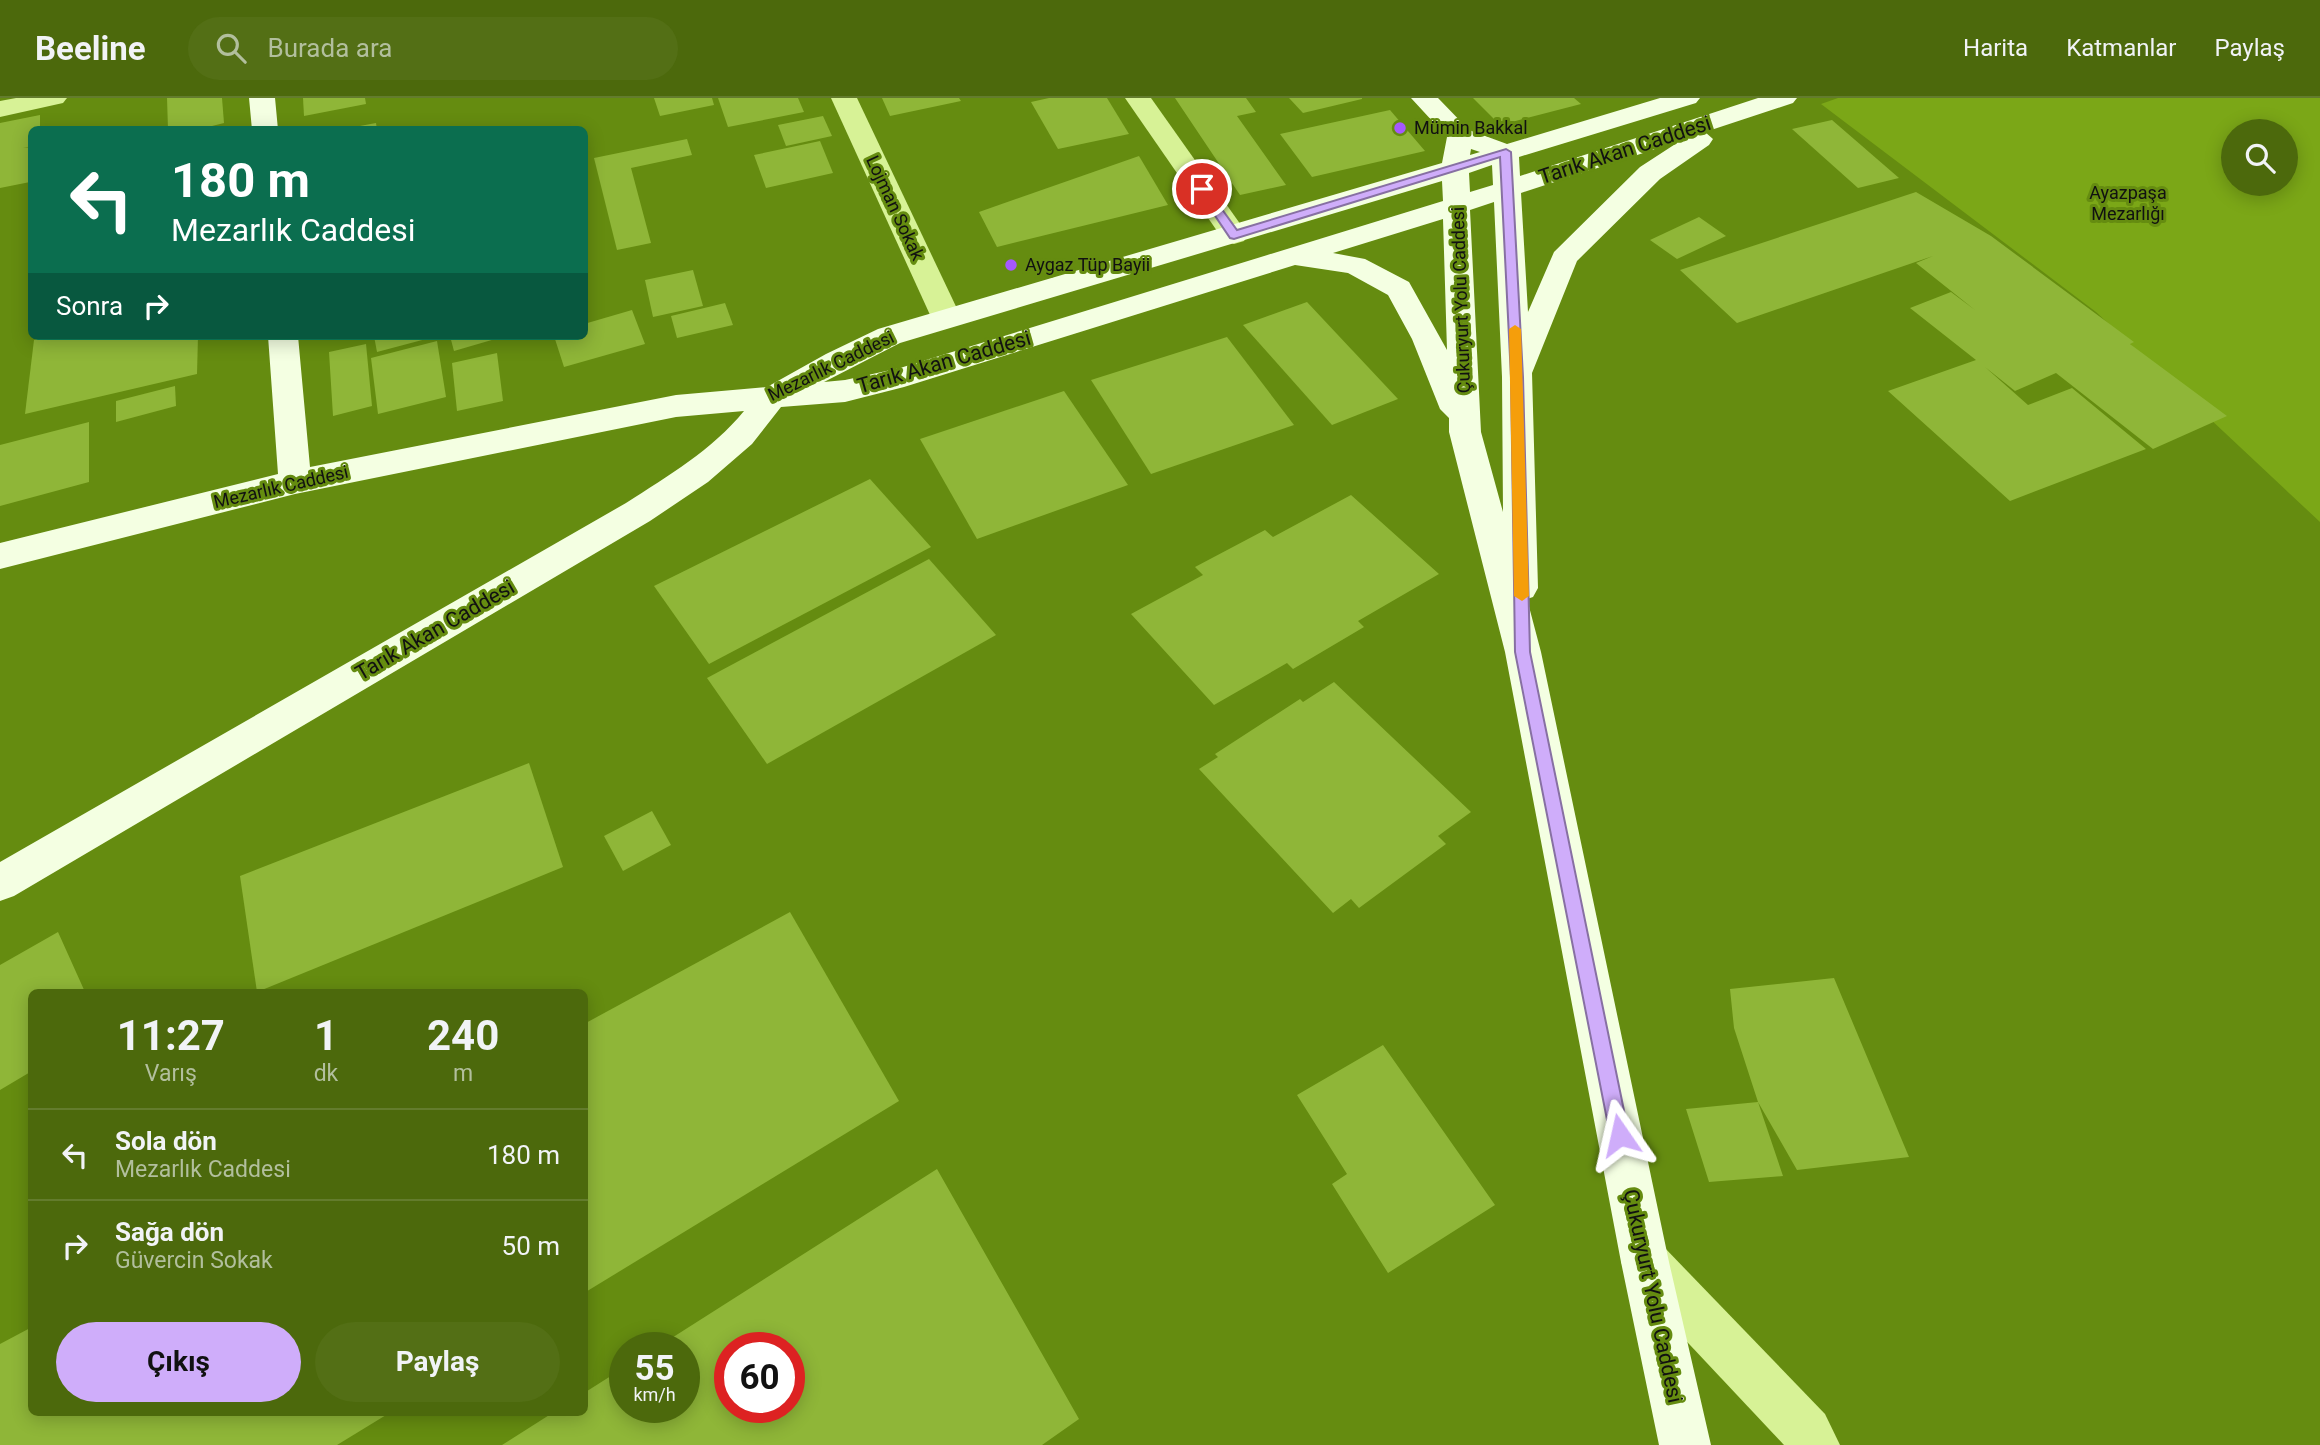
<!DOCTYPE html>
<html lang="tr">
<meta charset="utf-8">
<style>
:root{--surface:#4c690c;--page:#536f15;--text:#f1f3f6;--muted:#b2bf9d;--line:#637c2d;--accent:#cfadfa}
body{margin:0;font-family:Roboto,sans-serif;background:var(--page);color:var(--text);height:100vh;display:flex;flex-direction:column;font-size:26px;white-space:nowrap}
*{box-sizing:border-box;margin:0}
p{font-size:23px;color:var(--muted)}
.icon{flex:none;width:38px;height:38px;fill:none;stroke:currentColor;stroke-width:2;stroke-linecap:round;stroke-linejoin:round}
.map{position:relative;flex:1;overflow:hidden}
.drawer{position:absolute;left:28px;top:891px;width:560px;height:427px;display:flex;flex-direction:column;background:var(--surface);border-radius:10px;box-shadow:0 4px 18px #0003}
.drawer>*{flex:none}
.guide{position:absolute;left:28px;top:28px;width:560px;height:214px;border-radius:10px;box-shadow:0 4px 18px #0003;background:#0b6e4f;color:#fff;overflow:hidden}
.fabs{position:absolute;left:2221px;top:21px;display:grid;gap:14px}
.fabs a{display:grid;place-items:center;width:77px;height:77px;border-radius:50%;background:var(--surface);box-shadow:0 4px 18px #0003;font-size:35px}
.speed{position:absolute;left:609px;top:1234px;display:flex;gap:14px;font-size:35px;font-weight:700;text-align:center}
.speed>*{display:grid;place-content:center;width:91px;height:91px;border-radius:50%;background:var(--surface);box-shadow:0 4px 18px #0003;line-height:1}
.speed small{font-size:18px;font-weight:400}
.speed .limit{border:10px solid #d22;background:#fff;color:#111}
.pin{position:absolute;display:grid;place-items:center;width:60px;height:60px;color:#fff;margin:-30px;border:4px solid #fff;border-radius:50%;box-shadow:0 2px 7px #0007}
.me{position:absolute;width:77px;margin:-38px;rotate:349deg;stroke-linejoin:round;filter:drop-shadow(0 0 5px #0008)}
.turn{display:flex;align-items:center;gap:24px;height:147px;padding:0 28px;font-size:32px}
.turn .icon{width:91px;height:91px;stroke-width:2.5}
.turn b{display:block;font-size:49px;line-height:60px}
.then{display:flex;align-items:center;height:66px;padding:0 28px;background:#0003;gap:14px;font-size:26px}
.eta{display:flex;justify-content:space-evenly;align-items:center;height:119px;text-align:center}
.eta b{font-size:42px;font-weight:700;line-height:49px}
.button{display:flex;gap:14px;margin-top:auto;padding:14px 28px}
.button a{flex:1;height:80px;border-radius:42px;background:var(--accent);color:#111;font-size:28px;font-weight:700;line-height:80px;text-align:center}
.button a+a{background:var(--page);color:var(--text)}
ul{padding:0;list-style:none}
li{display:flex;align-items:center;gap:21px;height:91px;padding:0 28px;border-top:2px solid var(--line)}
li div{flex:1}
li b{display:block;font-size:26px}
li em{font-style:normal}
header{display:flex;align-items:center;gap:42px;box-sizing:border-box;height:98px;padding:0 35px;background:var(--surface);border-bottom:2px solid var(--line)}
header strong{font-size:33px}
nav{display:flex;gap:38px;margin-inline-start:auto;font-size:24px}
.search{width:490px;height:63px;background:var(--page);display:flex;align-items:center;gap:18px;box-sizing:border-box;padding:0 24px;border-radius:38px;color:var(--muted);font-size:26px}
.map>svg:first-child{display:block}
.green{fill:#7ba717;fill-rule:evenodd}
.building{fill:#8fb638;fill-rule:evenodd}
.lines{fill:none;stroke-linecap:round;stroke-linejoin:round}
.street{fill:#d7f296;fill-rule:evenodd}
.primary{fill:#f4ffe2;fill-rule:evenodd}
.route{fill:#cfadfa;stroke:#8770a2;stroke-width:2}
.slow{fill:#f59e0b}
.poi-dot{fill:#a558ff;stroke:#658c10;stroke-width:2.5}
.labels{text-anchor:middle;stroke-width:6;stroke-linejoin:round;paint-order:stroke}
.far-poi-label{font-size:18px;fill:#111;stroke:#658c10;text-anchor:start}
.far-park-label{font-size:18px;fill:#111;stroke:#658c10}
.far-street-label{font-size:18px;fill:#111;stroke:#658c10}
.street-label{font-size:21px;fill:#111;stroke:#658c10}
</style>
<header>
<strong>Beeline</strong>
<div class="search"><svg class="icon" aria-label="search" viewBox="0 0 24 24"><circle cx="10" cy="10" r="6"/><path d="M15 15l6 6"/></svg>Burada ara</div>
<nav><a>Harita</a><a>Katmanlar</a><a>Paylaş</a></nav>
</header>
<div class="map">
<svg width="2320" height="1347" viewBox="0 0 2320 1347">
<rect width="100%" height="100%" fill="#658c10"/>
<!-- green -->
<path class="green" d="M 1838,0 L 2320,0 L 2320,424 L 2096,214 L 1821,6 ZM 2233,33 L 2286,33 L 2286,86 L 2233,86 Z"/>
<!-- building -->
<g class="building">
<polygon points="167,0 222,0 224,25 196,32 168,32"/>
<polygon points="303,0 365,0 366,6 304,18"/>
<polygon points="654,0 712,0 714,7 660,18"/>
<polygon points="718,0 798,0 804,14 728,29"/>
<polygon points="882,0 959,0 961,3 890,18"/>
<polygon points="1049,0 1107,0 1129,36 1058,51 1031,4"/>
<polygon points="1175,0 1246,0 1256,14 1237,18 1286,87 1240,97"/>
<polygon points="1289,0 1362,0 1362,1 1303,15"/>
<polygon points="1473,0 1574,0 1581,6 1500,27"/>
<polygon points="1390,12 1425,53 1312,79 1280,36"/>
<polygon points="40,17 40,32 32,32 32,48 23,50 32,49 30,84 0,90 0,25"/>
<polygon points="823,18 832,38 786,48 778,27"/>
<polygon points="1832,22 1899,80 1858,90 1792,31"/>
<polygon points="376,25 377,32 349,32 349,30"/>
<polygon points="687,41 692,57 631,70 651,145 617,152 594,60"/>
<polygon points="820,43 833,75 766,90 754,57"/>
<polygon points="1139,58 1168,107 997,149 979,114"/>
<polygon points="1916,94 1991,138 2134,244 2130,246 2227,318 2153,351 2056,275 2015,293 1985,269 2028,307 2072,290 2146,351 2010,403 1888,293 1976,262 1910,210 1951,194 1975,212 1916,165 1933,158 1737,225 1680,172"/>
<polygon points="1699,119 1726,138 1677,161 1650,142"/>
<polygon points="693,172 703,208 653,219 645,182"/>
<polygon points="1307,204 1398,301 1332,327 1243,227"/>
<polygon points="725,205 733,227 677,240 671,218"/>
<polygon points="632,212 645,246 564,269 554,238 584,238 584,226"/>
<polygon points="54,238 198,238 197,276 25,316 34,242"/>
<polygon points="374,238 425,238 426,241 377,254"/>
<polygon points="450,238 502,238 502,239 454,253"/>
<polygon points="1227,239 1294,327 1151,376 1091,282"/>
<polygon points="437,243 446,299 378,316 371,260"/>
<polygon points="366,246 372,308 333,318 329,254"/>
<polygon points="497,255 503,303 457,313 452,265"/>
<polygon points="175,288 176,308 116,324 116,303"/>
<polygon points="1064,293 1128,387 977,441 920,341"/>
<polygon points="89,324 89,384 0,408 0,347"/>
<polygon points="870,381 931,449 709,566 654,488"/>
<polygon points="1351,397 1439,476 1358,523 1364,529 1293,571 1287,565 1214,607 1131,516 1203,477 1195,469 1265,432 1273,439"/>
<polygon points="929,461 996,537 767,666 707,580"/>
<polygon points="1334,584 1471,714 1438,738 1446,746 1359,810 1351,801 1333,815 1199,671 1218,659 1215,656 1300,601 1303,604"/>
<polygon points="529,665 563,769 257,894 240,778"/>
<polygon points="652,713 671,747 623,773 604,738"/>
<polygon points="790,814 899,1003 584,1195 584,926"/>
<polygon points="58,834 85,894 32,894 32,973 0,992 0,867"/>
<polygon points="1834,880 1909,1059 1797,1072 1758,1004 1783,1078 1709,1084 1686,1011 1758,1004 1734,930 1730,891"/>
<polygon points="1383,947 1495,1107 1388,1175 1332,1086 1347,1076 1297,997"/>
<path d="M 937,1071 L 1079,1321 L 1042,1347 L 502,1347 L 554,1314 L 584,1314 L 584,1295 L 625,1269 L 625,1309 L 684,1309 L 684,1250 L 656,1250 ZM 730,1250 L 789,1250 L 789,1309 L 730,1309 Z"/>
<polygon points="32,1229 32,1314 391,1314 337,1347 0,1347 0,1246"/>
</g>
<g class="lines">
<!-- street -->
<g class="street">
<polygon points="16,0 67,0 63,5 0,19 0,3"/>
<polygon points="831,0 857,0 961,219 956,226 946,229 936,226 931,219"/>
<polygon points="1125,0 1151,0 1248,137 1244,143 1234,146 1224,143"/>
<polygon points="1645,1140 1662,1147 1825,1316 1840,1347 1784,1347 1628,1181 1621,1164 1628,1147"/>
</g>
<!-- primary -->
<g class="primary">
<polygon points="249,0 275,0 278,32 252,32"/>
<path d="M 1411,0 L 1438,0 L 1469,32 L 1507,46 L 1660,0 L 1700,0 L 1696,5 L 1519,59 L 1520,78 L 1758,0 L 1797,0 L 1793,5 L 1705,34 L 1713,41 L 1709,47 L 1660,81 L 1577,163 L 1532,275 L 1538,490 L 1533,499 L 1527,501 L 1541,554 L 1669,1164 L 1711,1347 L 1659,1347 L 1621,1164 L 1505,554 L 1449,334 L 1449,320 L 1440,311 L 1412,241 L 1388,197 L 1348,175 L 1295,167 L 904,289 L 845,304 L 781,309 L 752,346 L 708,384 L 650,423 L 14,798 L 0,803 L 0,764 L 626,405 C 668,378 712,352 744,313 L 676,319 L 295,396 L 0,471 L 0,445 L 278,376 L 268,238 L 298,238 L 310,369 L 676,297 L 767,289 L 826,256 L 878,231 L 1442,65 L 1447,39 ZM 1680,43 L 1640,69 L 1554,154 L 1528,214 L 1521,95 ZM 1471,51 L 1480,54 L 1470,57 ZM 1492,67 L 1493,87 L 1470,94 L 1469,75 ZM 1442,83 L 1443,103 L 900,270 L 845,282 L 824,284 L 900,245 ZM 1494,104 L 1502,279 L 1503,414 L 1481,334 L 1470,112 ZM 1443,121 L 1447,252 L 1409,184 L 1365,161 L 1333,155 Z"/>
</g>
</g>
<!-- route -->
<polygon class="route" points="1506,51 1511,54 1523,279 1530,554 1629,1037 1626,1044 1620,1046 1613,1044 1610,1037 1515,554 1511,279 1500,59 1234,141 1230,140 1197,91 1206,89 1237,132"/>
<!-- slow -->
<polygon class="slow" points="1515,227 1521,231 1529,498 1522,503 1514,498 1509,231"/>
<!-- markers -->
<g class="poi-dot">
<circle cx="1400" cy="30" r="7"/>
<circle cx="1011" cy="167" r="7"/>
</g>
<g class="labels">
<!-- far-poi labels -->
<g class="far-poi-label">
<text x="1414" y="36">Mümin Bakkal</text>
<text x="1025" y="173">Aygaz Tüp Bayii</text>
</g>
<!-- far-park labels -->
<g class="far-park-label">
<text x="2128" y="101">Ayazpaşa<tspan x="2128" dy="21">Mezarlığı</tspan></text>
</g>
<!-- far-street labels -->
<g class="far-street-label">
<text transform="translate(895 110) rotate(65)" y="6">Lojman Sokak</text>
<text transform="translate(1461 202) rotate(-92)" y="6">Çukuryurt Yolu Caddesi</text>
<text transform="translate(831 268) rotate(-26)" y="6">Mezarlık Caddesi</text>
<text transform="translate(281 389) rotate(-13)" y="6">Mezarlık Caddesi</text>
</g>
<!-- street labels -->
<g class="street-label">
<text transform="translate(1625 52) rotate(-18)" y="7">Tarık Akan Caddesi</text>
<text transform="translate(944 264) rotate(-16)" y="7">Tarık Akan Caddesi</text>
<text transform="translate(435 532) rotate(-30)" y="7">Tarık Akan Caddesi</text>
<text transform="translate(1653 1198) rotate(78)" y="7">Çukuryurt Yolu Caddesi</text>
</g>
</g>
</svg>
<div class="fabs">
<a><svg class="icon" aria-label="search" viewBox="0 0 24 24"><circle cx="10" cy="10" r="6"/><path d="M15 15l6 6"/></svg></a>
</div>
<div class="speed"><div>55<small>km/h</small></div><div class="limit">60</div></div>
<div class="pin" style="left:1202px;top:91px;background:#d93025"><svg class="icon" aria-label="arrive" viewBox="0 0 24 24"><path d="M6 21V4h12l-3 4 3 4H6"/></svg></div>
<svg class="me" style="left:1620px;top:1037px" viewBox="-20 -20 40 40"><path d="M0-17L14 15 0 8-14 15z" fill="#cfadfa" stroke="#fff" stroke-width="4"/></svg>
<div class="guide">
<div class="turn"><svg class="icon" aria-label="left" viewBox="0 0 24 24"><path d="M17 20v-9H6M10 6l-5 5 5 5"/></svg><div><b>180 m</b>Mezarlık Caddesi</div></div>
<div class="then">Sonra<svg class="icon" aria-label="right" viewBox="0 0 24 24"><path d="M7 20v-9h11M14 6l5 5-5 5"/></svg></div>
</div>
<section class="drawer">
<div class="eta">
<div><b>11:27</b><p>Varış</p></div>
<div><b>1</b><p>dk</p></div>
<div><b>240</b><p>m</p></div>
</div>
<ul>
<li><svg class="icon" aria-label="left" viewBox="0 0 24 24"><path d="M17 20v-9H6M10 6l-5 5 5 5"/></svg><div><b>Sola dön</b><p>Mezarlık Caddesi</p></div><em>180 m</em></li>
<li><svg class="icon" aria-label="right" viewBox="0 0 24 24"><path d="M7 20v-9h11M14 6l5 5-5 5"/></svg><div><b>Sağa dön</b><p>Güvercin Sokak</p></div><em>50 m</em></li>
</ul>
<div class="button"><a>Çıkış</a><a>Paylaş</a></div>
</section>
</div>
